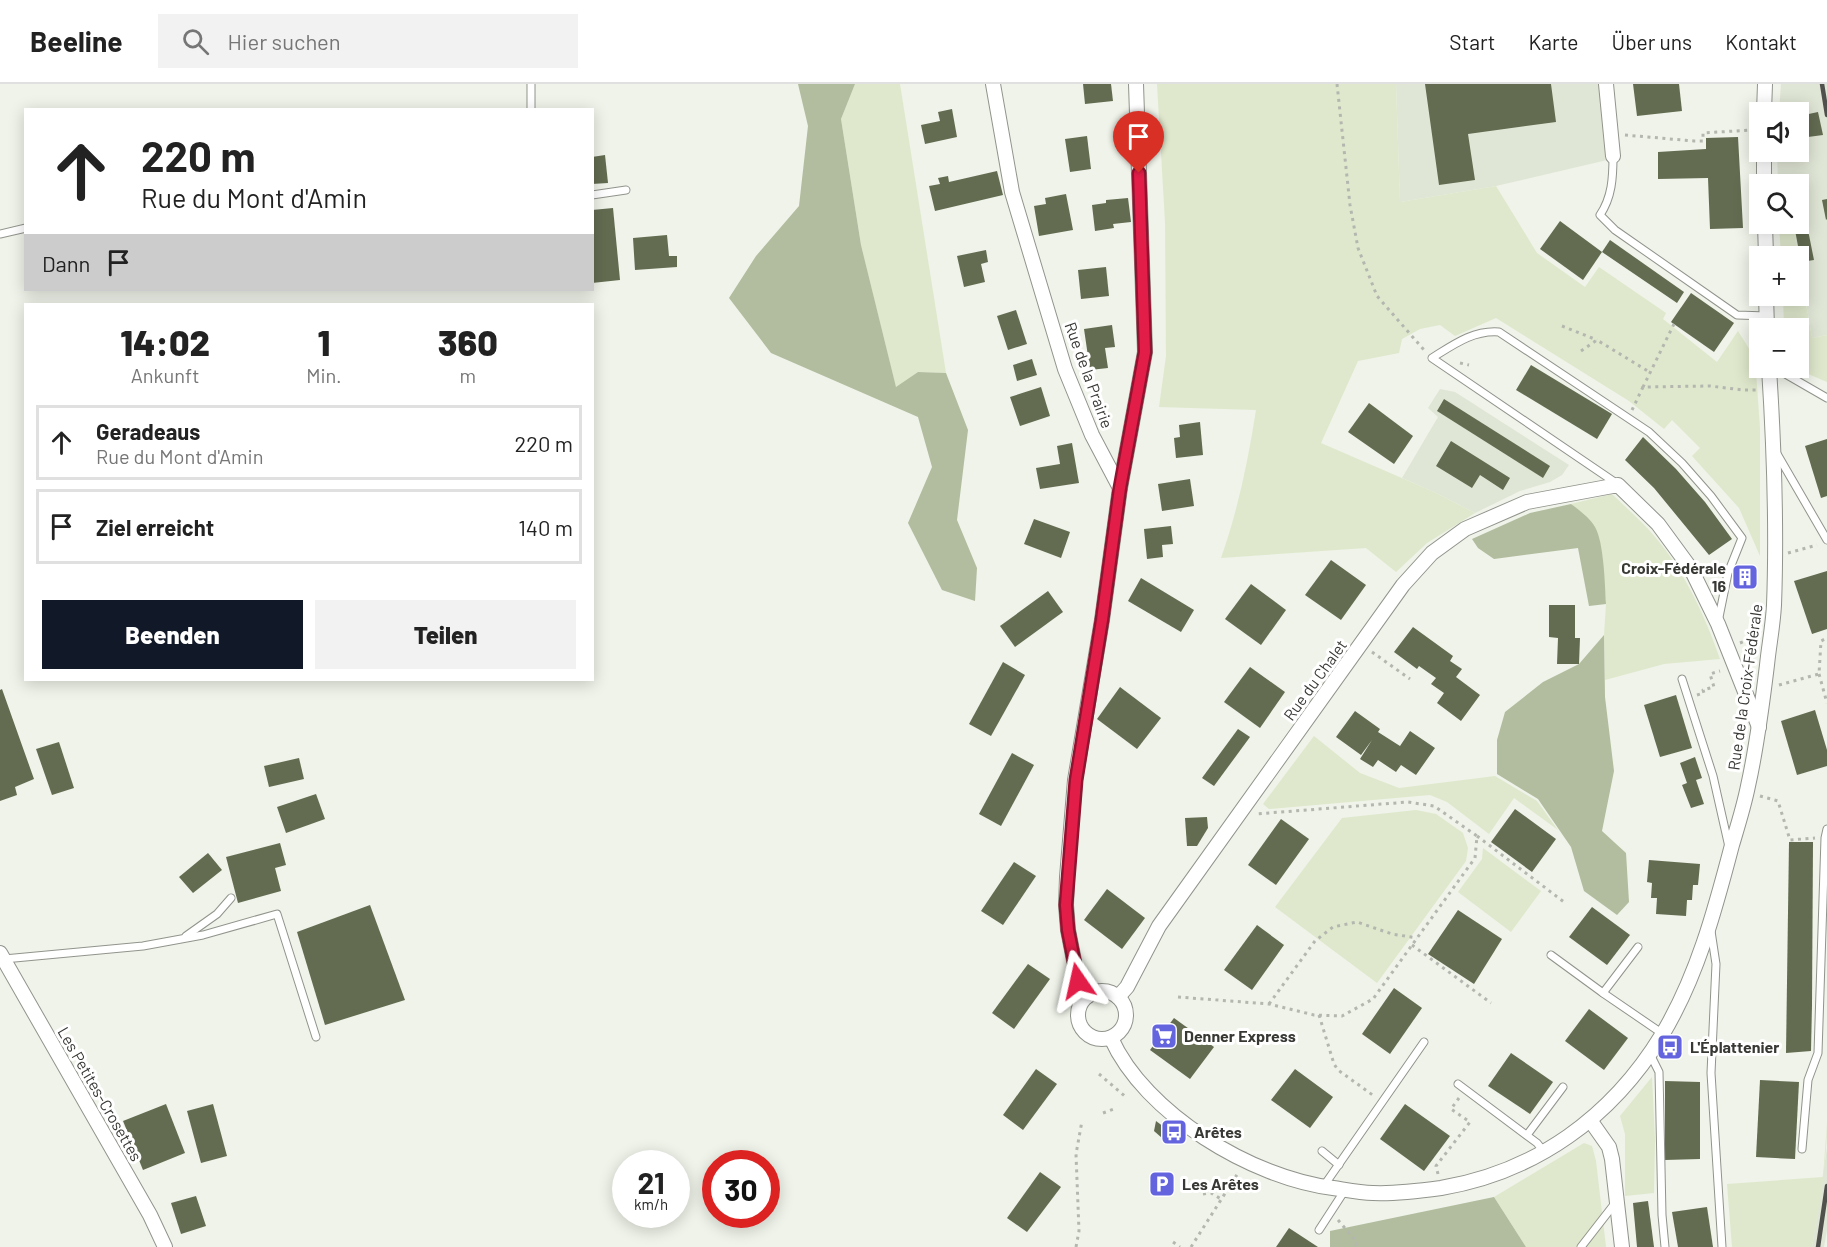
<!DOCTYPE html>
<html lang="de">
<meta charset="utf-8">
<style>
:root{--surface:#fff;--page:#f2f2f2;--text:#222;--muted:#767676;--line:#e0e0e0;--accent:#111827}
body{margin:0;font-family:Barlow,sans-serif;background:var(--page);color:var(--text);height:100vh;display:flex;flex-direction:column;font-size:22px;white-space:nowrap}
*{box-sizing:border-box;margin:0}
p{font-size:20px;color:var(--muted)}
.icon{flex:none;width:33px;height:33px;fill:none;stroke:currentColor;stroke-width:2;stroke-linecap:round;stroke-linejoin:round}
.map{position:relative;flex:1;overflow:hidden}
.sheet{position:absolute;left:24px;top:219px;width:570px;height:378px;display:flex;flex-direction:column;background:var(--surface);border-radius:0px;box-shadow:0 3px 15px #0003}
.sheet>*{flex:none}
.hud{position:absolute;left:24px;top:24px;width:570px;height:183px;border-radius:0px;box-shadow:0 3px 15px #0003;background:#fff;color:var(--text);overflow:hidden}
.fabs{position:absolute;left:1749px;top:18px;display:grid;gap:12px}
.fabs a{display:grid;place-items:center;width:60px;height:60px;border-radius:0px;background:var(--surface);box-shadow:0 3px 15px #0003;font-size:30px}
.speed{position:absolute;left:612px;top:1066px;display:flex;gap:12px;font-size:30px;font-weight:700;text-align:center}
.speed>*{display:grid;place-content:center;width:78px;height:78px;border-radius:50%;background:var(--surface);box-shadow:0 3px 15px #0003;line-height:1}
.speed small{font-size:15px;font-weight:400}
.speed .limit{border:9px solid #d22;background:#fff;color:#111}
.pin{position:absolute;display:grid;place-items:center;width:51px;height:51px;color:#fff;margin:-62px -26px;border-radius:50% 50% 50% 0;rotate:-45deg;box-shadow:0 0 6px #0007}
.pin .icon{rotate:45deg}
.me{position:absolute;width:66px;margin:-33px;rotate:349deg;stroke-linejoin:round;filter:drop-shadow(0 0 4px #0008)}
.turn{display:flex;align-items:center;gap:21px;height:126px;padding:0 18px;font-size:27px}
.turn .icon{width:78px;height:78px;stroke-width:2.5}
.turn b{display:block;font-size:42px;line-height:51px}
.then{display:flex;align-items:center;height:57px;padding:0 18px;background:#0003;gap:12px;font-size:22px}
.eta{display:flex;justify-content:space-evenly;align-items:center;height:102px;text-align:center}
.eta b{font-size:36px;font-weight:800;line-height:42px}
.button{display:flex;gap:12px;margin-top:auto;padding:12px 18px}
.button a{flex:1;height:69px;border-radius:0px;background:var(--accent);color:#fff;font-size:24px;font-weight:800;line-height:69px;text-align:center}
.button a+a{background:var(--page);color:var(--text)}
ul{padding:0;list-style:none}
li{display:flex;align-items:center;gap:18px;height:75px;margin:0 12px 9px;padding:0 6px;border:3px solid var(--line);border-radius:0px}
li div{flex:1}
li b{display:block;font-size:22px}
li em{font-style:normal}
header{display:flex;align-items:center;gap:36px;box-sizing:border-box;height:84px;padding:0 30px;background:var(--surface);border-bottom:2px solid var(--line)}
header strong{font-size:28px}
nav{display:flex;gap:33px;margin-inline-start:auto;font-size:21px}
.search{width:420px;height:54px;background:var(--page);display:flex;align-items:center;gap:15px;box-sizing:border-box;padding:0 21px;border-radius:0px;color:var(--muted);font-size:22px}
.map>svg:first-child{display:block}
.built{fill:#e0e6d5}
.green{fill:#dfe8cc}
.forest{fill:#b2bc9e}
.building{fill:#636c51}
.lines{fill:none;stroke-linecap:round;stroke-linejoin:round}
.service-casing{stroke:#91948c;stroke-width:9}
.minor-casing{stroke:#91948c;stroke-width:16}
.path{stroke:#b4b7af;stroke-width:3;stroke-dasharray:3 4.5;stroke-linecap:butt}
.service{stroke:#fff;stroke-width:7}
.minor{stroke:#fff;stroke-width:14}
.rail{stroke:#50514d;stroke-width:4.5}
.route-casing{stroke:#92132f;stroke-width:15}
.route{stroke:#e11d48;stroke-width:10}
.labels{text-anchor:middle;stroke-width:6;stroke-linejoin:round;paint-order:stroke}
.street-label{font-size:16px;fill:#383935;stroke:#fff}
.poi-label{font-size:16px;font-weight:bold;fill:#383935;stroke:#fff;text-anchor:start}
</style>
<header>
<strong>Beeline</strong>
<div class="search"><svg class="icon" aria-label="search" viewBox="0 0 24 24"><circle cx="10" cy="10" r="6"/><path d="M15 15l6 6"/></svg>Hier suchen</div>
<nav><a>Start</a><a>Karte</a><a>Über uns</a><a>Kontakt</a></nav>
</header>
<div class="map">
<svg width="1827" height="1163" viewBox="0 0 1827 1163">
<rect width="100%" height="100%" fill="#eff3e9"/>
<!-- built -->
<g class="built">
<polygon points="1396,0 1601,0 1609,69 1607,76 1496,102 1400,118"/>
<polygon points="1781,0 1827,0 1827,251 1812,254 1793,140 1798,140 1798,100 1778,100 1777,68 1798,68 1798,28 1779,28"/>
<polygon points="1440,305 1455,308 1569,381 1562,391 1550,398 1520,407 1475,429 1434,408 1402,394 1438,333 1428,324"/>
<polygon points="1827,1064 1827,1146 1824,1163 1812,1163"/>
</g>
<!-- green -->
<g class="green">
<polygon points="855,0 900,0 946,289 918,288 896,304 861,161 841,35"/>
<path d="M 1157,0 L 1396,0 L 1400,118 L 1496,102 L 1537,169 L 1585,203 L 1599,183 L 1666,229 L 1663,235 L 1717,278 L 1738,247 L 1753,271 L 1756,288 L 1760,344 L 1760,472 L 1739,424 L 1692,372 L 1700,364 L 1672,336 L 1664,345 L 1629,317 L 1496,234 L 1455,252 L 1440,241 L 1420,245 L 1402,255 L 1399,269 L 1358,277 L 1321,359 L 1434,408 L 1475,429 L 1427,459 L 1396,488 L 1366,464 L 1221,474 C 1238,426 1248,377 1256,326 L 1159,323 L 1166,272 L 1165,138 Z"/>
<polygon points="1779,140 1793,140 1798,172 1781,172"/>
<polygon points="1798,173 1812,254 1827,251 1827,298 1794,284 1798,284 1798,244 1784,244 1783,212 1798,212"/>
<path d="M 1612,410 C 1624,422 1637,433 1649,446 C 1682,482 1704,529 1720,575 L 1664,580 L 1605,596 L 1604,551 L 1606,520 L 1602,469 L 1585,431 L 1571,420 Z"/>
<polygon points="1314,652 1360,689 1399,704 1495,692 1537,717 1558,746 1514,714 1489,750 1447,718 1430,711 1269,725 1263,720"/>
<polygon points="1416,726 1436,730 1463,749 1468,764 1466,777 1377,899 1275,823 1342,734"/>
<polygon points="1483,764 1541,807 1511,848 1458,808 1482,775"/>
<polygon points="1652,993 1655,1056 1654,1109 1625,1112 1625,1050 1620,1032"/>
<path d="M 1827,1039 C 1827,1080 1819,1122 1812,1163 L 1732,1163 L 1727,1100 L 1823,1093 Z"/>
<polygon points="1584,1059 1592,1062 1596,1077 1606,1163 1526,1163 1494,1113"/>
</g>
<!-- forest -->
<g class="forest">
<polygon points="798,0 855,0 841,35 861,161 896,303 918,288 946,289 968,346 957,436 977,484 975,517 942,506 908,439 932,383 918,333 771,269 729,214 756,172 799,122 808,42"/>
<path d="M 1571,420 C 1579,426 1590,434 1595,443 C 1604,458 1605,502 1606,520 L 1589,522 L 1578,464 L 1494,475 L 1478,464 L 1472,455 L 1530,429 Z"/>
<polygon points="1604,551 1605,613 1614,687 1602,747 1626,769 1629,818 1617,831 1584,807 1571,763 1538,715 1497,690 1497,656 1505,628 1543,598 1579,580"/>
<polygon points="1494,1113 1526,1163 1330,1163 1330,1147"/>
</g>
<!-- building -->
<g class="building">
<polygon points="1083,0 1111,0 1113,17 1085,20"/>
<polygon points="1425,0 1551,0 1556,38 1468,50 1475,96 1439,101"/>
<polygon points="1633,0 1679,0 1682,27 1637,32"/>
<polygon points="952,25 957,53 925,60 921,41 940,37 938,28"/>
<polygon points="1818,28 1823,51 1808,53 1804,31"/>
<polygon points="1087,52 1091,85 1070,88 1065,55"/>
<polygon points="1738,53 1743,144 1710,145 1708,94 1658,95 1658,68 1706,65 1706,54"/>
<polygon points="605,71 608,99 592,100 592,73"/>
<polygon points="997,87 1003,111 935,127 929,102 940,100 938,94 948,92 949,98"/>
<polygon points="1066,110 1073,146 1039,152 1034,122 1046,120 1045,114"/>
<polygon points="1128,114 1131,138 1113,140 1114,144 1095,147 1092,121 1106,119 1106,116"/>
<polygon points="1827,115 1827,135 1826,136 1822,116"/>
<polygon points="613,124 620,196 592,199 592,126"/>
<polygon points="1804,126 1814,176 1801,178 1795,146 1797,145 1796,140 1798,140 1798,127"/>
<polygon points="1560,137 1602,168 1583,196 1540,165"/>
<polygon points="667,151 669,172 677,172 677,183 635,186 633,154"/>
<polygon points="1610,156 1684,208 1677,219 1602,168"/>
<polygon points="986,166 988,178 981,180 985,198 964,203 957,172"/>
<polygon points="1106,183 1109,212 1081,215 1078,186"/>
<polygon points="1691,209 1734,239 1714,268 1671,238"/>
<polygon points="1016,226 1027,260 1008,266 997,232"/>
<polygon points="1112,241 1115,263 1105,264 1108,284 1090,286 1084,245"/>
<polygon points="1032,275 1037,291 1017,297 1013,281"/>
<polygon points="1531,281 1612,330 1597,355 1516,306"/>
<polygon points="1041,303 1050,332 1020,342 1010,313"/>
<polygon points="1444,315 1550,382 1543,394 1437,327"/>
<polygon points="1369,319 1413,352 1394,380 1348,348"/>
<polygon points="1200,338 1203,371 1176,374 1174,354 1180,353 1179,341"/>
<polygon points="1643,353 1676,385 1705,418 1732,455 1709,471 1654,404 1625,376"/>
<polygon points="1827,355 1827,412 1821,414 1805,362"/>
<polygon points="1451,357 1510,394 1503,406 1480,391 1472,404 1436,382"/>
<polygon points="1072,359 1079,399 1040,405 1036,384 1060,380 1057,362"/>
<polygon points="1190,395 1194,422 1162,427 1158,400"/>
<polygon points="1034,435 1070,448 1061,474 1024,460"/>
<polygon points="1171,442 1173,460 1162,461 1163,473 1147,475 1144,445"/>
<polygon points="1331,476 1366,501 1341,536 1305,511"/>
<polygon points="1744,480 1756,500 1746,505 1735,485"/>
<polygon points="1827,487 1827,545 1812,550 1794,497"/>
<polygon points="1141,494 1194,526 1181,548 1128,517"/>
<polygon points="1251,500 1286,526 1261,561 1225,535"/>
<polygon points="1048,507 1063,528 1015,563 1000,542"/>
<polygon points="1549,521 1575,521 1575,554 1580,554 1579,580 1557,580 1558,554 1549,553"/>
<polygon points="1413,543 1453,572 1450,577 1462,585 1456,593 1480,611 1461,637 1437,619 1444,609 1431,600 1436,594 1419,582 1417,585 1394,568"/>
<polygon points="1003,578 1025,591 991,652 969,640"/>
<polygon points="1250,583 1285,608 1260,644 1224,618"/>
<polygon points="1120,603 1161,634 1137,665 1097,635"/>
<polygon points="2,605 34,695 15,703 17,711 0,717 0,606"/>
<polygon points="1676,611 1692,664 1660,673 1644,621"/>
<polygon points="1815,626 1827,666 1827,682 1797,691 1781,637"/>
<polygon points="1355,627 1380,645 1378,648 1400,662 1410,647 1435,664 1416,691 1401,681 1396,688 1378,676 1373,683 1360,675 1372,656 1361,671 1336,653"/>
<polygon points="1238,645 1250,653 1214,702 1202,694"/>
<polygon points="59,658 74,704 52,711 36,665"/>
<polygon points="1012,669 1034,681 1001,742 979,730"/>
<polygon points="1695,673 1702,694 1696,696 1704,720 1691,724 1682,701 1687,699 1680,679"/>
<polygon points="299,674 304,695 269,703 264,682"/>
<polygon points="316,710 325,735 286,749 277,723"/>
<polygon points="1515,725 1556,755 1532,788 1491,758"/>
<polygon points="1207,733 1208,744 1197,762 1187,762 1185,734"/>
<polygon points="1281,735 1309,755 1276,801 1248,781"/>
<polygon points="1789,758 1813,758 1812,921 1811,967 1786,969"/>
<polygon points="280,759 286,781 275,784 281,807 238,819 226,773"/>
<polygon points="208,769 222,786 193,809 179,793"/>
<polygon points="1649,776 1700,780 1698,801 1693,801 1692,816 1687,816 1686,832 1656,830 1657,814 1651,814 1652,799 1647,798"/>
<polygon points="1014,778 1036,792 1003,841 981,827"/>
<polygon points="1107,805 1145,834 1122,865 1084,836"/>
<polygon points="370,821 405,916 325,941 297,848"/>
<polygon points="1592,823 1630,851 1607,881 1569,853"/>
<polygon points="1458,826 1502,855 1474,900 1428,870"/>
<polygon points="1257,841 1284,861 1252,906 1224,886"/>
<polygon points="1028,880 1050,895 1014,945 992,929"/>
<polygon points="1394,904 1422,924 1390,970 1362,950"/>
<polygon points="1589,925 1628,954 1604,986 1565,957"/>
<polygon points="1174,934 1214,963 1190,995 1150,966"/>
<polygon points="1511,969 1553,998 1530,1030 1488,1002"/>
<polygon points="1036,985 1057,1000 1023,1046 1003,1031"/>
<polygon points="1295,985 1333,1013 1310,1044 1271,1016"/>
<polygon points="1760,996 1799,998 1795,1075 1756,1073"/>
<polygon points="1665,997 1700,998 1700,1075 1665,1076"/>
<polygon points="166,1020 185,1069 143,1086 123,1037"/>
<polygon points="213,1020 227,1072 201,1079 187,1027"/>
<polygon points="1405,1020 1450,1052 1424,1087 1380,1055"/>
<polygon points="1156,1037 1172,1049 1162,1054 1154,1047"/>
<polygon points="1040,1088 1061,1103 1027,1148 1007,1134"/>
<polygon points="196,1112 206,1142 181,1150 171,1119"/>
<polygon points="1648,1117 1654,1163 1637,1163 1633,1119"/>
<polygon points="1707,1123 1713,1163 1678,1163 1672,1128"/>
<polygon points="1289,1144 1318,1163 1276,1163"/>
</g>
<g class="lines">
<defs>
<g id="service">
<polyline points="531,26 531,0"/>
<path d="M 1613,72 C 1613,94 1612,113 1600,131 L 1615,146 L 1737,231 L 1767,232"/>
<polyline points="592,111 626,106"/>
<polyline points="0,150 26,144"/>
<polyline points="1775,284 1827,314"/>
<polyline points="1776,368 1827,456"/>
<path d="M 1616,399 L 1432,274 C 1453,261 1473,246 1499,248 L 1649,348 L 1682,379 L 1711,412 L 1742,454 L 1728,489 L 1718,538"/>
<polyline points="1682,595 1713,692 1729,763"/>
<polyline points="1711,847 1716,880 1711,989 1722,1163"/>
<polyline points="186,852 217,830 231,814"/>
<polyline points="1551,871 1603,909 1663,950"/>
<polyline points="4,875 143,862 203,851 277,830 316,953"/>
<polyline points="1603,909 1638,863"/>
<polyline points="1650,970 1659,988 1662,1131 1665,1163"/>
<polyline points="1458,1000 1537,1059 1545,1069"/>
<polyline points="1527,1051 1563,1003"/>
<polyline points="1802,1065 1808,996 1818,969 1825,754 1827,745"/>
<polyline points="1322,1067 1339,1081"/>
<polyline points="1323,1103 1424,958"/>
<polyline points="1319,1146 1345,1106"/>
<polyline points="1581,1163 1616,1118"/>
</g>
<g id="minor">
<polyline points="993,0 1012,108 1065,285 1092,351 1120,404 1102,536 1075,696 1067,793 1066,821 1068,846 1078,897 1088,912"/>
<polyline points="1606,0 1613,72"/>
<polyline points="1764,28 1765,0"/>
<polyline points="1764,68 1764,100"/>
<polyline points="1765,140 1766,172"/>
<polyline points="1766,212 1767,244"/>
<polyline points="1120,404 1145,268 1136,0"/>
<polyline points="0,869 150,1131 165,1163"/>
<circle cx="1102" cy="931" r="24"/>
<polyline points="1118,913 1127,903 1159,842 1403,501 1432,469 1465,445 1527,418 1618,401 1658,440 1691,485 1718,540 1759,643"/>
<path d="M 1111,954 C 1145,1030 1252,1094 1333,1104 C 1346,1106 1360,1109 1373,1109 C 1396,1110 1419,1107 1441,1104 C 1536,1088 1612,1033 1662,951 C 1697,893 1715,826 1732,761 C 1738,741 1744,722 1748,702 C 1757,662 1762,622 1767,581 C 1769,561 1773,541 1774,521 C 1777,442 1774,362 1769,284"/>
<polyline points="1590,1036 1609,1063 1612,1075 1622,1163"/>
</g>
</defs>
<!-- service casing -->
<use href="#service" class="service-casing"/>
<!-- minor casing -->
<use href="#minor" class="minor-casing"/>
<!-- path -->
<g class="path">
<polyline points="1337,0 1350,121 1358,164 1377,212 1424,266"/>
<polyline points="1625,51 1694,57 1703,57 1703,49 1751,46"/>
<polyline points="1674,240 1643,303 1710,302 1743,306 1757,306"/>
<polyline points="1562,242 1597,256"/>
<polyline points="1581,267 1597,256 1651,289"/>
<polyline points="1460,279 1469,281"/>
<polyline points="1632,326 1643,303"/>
<polyline points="1788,469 1817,461"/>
<polyline points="1740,559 1750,555 1757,549"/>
<polyline points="1372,568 1410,595"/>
<polyline points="1819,590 1827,619"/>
<polyline points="1779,601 1819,590 1821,557 1827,554"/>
<polyline points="1697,611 1704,609 1703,606 1714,603 1710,590 1720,587"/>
<polyline points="1760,712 1778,717 1790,756 1815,754"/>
<polyline points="1477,752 1564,818"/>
<polyline points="1412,861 1491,919"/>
<polyline points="1178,913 1269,920 1314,931 1342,932 1373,915 1475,774 1477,752 1434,722 1408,718 1256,730"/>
<polyline points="1269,920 1315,857 1333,843 1357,838 1392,850 1417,854"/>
<polyline points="1319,931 1334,980 1338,986 1374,1012"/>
<polyline points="1099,990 1127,1014"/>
<polyline points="1103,1029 1114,1025"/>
<polyline points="1438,1090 1436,1082 1470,1038 1451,1025 1459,1014"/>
<polyline points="1203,1110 1211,1109 1221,1115"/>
<polyline points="1338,1136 1357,1158 1356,1163"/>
<polyline points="1173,1158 1180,1163"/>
<polyline points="1076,1163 1079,1147 1076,1070 1082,1037"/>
<polyline points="1191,1163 1238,1089"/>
</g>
<!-- service -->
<use href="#service" class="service"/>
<!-- minor -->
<use href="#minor" class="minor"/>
<!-- rail -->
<g class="rail">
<polyline points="1822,0 1827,31"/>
<polyline points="1818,1163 1827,1102"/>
</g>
</g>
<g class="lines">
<defs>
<polyline id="route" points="1078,897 1068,846 1066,821 1076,696 1102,536 1120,404 1145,268 1139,89"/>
</defs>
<!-- route casing -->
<use href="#route" class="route-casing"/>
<!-- route -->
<use href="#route" class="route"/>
</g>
<!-- icons -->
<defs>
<symbol id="building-square" viewBox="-11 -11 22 22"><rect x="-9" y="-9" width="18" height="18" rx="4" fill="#6465de" stroke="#fff"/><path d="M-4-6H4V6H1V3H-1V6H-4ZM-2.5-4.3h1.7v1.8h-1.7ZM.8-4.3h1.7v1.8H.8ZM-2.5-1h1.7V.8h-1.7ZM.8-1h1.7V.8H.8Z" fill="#fff"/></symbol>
<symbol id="supermarket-square" viewBox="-11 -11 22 22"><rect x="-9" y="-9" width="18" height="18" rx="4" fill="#6465de" stroke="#fff"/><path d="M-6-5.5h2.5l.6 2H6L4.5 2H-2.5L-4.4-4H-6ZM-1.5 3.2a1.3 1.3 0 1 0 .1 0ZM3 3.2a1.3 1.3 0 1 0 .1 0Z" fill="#fff"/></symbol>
<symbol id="bus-square" viewBox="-11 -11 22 22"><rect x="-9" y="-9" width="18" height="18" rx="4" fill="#6465de" stroke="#fff"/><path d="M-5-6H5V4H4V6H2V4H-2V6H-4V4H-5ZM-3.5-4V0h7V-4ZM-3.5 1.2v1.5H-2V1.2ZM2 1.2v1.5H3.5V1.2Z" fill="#fff"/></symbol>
<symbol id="parking-square" viewBox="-11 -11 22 22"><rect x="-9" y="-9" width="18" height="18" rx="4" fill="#6465de" stroke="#fff"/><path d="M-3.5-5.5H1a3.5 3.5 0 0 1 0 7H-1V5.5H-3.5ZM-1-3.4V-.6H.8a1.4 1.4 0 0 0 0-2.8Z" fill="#fff"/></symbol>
</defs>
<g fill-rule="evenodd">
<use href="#building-square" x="1730" y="478" width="30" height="30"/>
<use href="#supermarket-square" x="1149" y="937" width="30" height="30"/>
<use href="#bus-square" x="1655" y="948" width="30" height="30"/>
<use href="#bus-square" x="1159" y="1033" width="30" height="30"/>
<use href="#parking-square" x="1147" y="1085" width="30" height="30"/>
</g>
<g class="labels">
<!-- street labels -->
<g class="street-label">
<text transform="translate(1089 291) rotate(70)" y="6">Rue de la Prairie</text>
<text transform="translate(1315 596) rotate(-54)" y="6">Rue du Chalet</text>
<text transform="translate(1745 603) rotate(-82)" y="6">Rue de la Croix-Fédérale</text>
<text transform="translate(100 1010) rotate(60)" y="6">Les Petites-Crosettes</text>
</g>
<!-- poi labels -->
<g class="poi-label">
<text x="1726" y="490" text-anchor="end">Croix-Fédérale<tspan x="1726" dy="18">16</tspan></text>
<text x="1184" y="958">Denner Express</text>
<text x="1690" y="969">L'Éplattenier</text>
<text x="1194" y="1054">Arêtes</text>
<text x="1182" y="1106">Les Arêtes</text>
</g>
</g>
</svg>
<div class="fabs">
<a><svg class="icon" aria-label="sound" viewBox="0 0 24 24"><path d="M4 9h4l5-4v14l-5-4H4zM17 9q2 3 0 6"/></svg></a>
<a><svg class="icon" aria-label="search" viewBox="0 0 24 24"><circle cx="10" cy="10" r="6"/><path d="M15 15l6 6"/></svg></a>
<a>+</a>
<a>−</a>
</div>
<div class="speed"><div>21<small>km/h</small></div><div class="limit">30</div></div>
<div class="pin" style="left:1139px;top:89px;background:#d93025"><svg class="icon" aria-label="arrive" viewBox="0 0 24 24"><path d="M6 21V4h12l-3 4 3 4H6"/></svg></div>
<svg class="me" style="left:1078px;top:897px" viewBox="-20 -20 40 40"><path d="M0-17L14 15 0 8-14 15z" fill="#e11d48" stroke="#fff" stroke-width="4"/></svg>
<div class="hud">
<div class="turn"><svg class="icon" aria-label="ahead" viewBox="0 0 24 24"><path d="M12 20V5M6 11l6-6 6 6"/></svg><div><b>220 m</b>Rue du Mont d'Amin</div></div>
<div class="then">Dann<svg class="icon" aria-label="arrive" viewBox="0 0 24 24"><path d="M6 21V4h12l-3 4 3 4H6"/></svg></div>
</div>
<section class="sheet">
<div class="eta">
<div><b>14:02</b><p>Ankunft</p></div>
<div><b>1</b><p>Min.</p></div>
<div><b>360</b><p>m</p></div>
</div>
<ul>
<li><svg class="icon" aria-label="ahead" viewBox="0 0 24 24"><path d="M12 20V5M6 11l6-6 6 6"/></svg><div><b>Geradeaus</b><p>Rue du Mont d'Amin</p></div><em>220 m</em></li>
<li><svg class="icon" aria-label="arrive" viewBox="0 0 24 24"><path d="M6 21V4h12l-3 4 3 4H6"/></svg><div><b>Ziel erreicht</b></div><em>140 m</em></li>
</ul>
<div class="button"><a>Beenden</a><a>Teilen</a></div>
</section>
</div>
